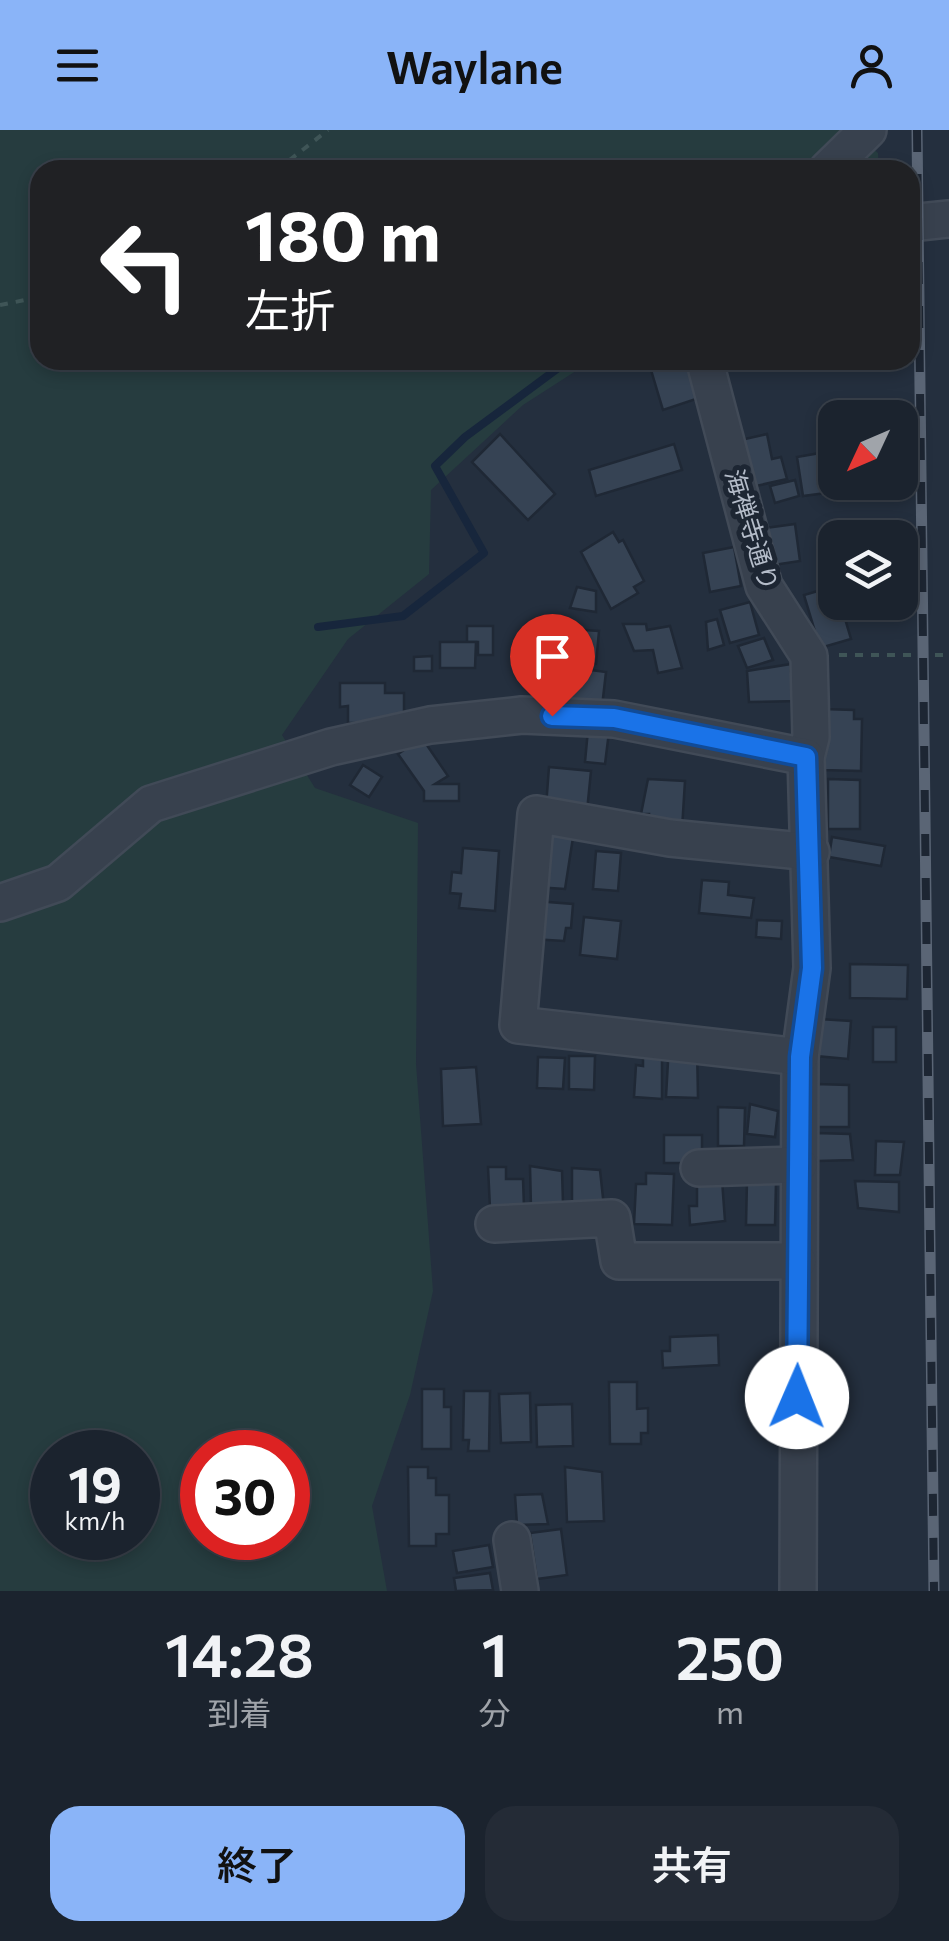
<!DOCTYPE html>
<html lang="ja">
<meta charset="utf-8">
<style>
:root{--surface:#1b232e;--page:#242b36;--text:#f1f3f6;--muted:#a0a4aa;--line:#39404a;--accent:#8ab4f8}
body{margin:0;font-family:Commissioner,"Noto Sans JP",sans-serif;background:var(--page);color:var(--text);height:100vh;display:flex;flex-direction:column;font-size:38px;white-space:nowrap}
*{box-sizing:border-box;margin:0}
p{font-size:32px;color:var(--muted)}
.icon{flex:none;width:55px;height:55px;fill:none;stroke:currentColor;stroke-width:2;stroke-linecap:round;stroke-linejoin:round}
.map{position:relative;height:1461px;overflow:hidden}
.panel{display:flex;flex-direction:column;background:var(--surface);flex:1}
.panel>*{flex:none}
.hud{position:absolute;left:30px;top:30px;width:890px;height:210px;border-radius:30px;box-shadow:0 5px 15px #0003,0 0 0 2px var(--line);background:#202124;color:#fff;overflow:hidden}
.needle{width:65px;rotate:226deg}
.fabs{position:absolute;left:818px;top:270px;display:grid;gap:20px}
.fabs a{display:grid;place-items:center;width:100px;height:100px;border-radius:20px;background:var(--surface);box-shadow:0 5px 15px #0003,0 0 0 2px var(--line);font-size:50px}
.speed{position:absolute;left:30px;top:1300px;display:flex;gap:20px;font-size:50px;font-weight:700;text-align:center}
.speed>*{display:grid;place-content:center;width:130px;height:130px;border-radius:50%;background:var(--surface);box-shadow:0 5px 15px #0003,0 0 0 2px var(--line);line-height:1}
.speed small{font-size:25px;font-weight:400}
.speed .limit{border:15px solid #d22;background:#fff;color:#111}
.pin{position:absolute;display:grid;place-items:center;width:85px;height:85px;color:#fff;margin:-102px -42px;border-radius:50% 50% 50% 0;rotate:-45deg;box-shadow:0 0 10px #0007}
.pin .icon{rotate:45deg}
.me{position:absolute;width:110px;margin:-55px;rotate:1deg;stroke-linejoin:round;filter:drop-shadow(0 0 8px #0008)}
.turn{display:flex;align-items:center;gap:35px;height:210px;padding:0 50px;font-size:45px}
.turn .icon{width:130px;height:130px;stroke-width:2.5}
.turn b{display:block;font-size:70px;line-height:85px}
.eta{display:flex;justify-content:space-evenly;align-items:center;height:170px;text-align:center}
.eta b{font-size:60px;font-weight:600;line-height:70px}
.cta{display:flex;gap:20px;margin-top:auto;padding:20px 50px}
.cta a{flex:1;height:115px;border-radius:30px;background:var(--accent);color:#111;font-size:40px;font-weight:600;line-height:115px;text-align:center}
.cta a+a{background:var(--page);color:var(--text)}
header{display:flex;justify-content:space-between;align-items:center;height:130px;padding:0 50px;background:var(--accent);color:#111;font-size:45px;font-weight:600}
.map>svg:first-child{display:block}
.green{fill:#263c3f;fill-rule:evenodd}
.lines{fill:none;stroke-linecap:round;stroke-linejoin:round}
.stream{stroke:#17263c;stroke-width:8}
.building{fill:#364354;stroke:#1f2835;stroke-width:2.5}
.minor-casing{stroke:#414a57;stroke-width:40}
.path{stroke:#3f5557;stroke-width:4;stroke-dasharray:8 8;stroke-linecap:butt}
.minor{stroke:#38414e;stroke-width:35}
.rail-casing{stroke:#5a6575;stroke-width:11}
.rail{stroke:#1d2633;stroke-width:8;stroke-dasharray:22;stroke-linecap:butt}
.route-casing{stroke:#114b97;stroke-width:25}
.route{stroke:#1a73e8;stroke-width:18}
.labels{text-anchor:middle;stroke-width:10;stroke-linejoin:round;paint-order:stroke}
.street-label{font-size:25px;fill:#b4bcc9;stroke:#1d2633}
</style>
<header><svg class="icon" aria-label="menu" viewBox="0 0 24 24"><path d="M4 6h16M4 12h16M4 18h16"/></svg>Waylane<svg class="icon" aria-label="person" viewBox="0 0 24 24"><circle cx="12" cy="8" r="4"/><path d="M4 21q1-7 8-7t8 7"/></svg></header>
<div class="map">
<svg width="949" height="1461" viewBox="0 0 949 1461">
<rect width="100%" height="100%" fill="#242f3e"/>
<!-- green -->
<path class="green" d="M 0,0 L 850,0 L 878,23 L 879,40 L 40,40 L 40,230 L 593,230 L 523,275 L 431,360 L 429,444 L 348,509 L 282,605 L 315,658 L 418,693 L 416,934 L 433,1161 L 410,1265 L 372,1376 L 387,1461 L 0,1461 ZM 52,1322 L 138,1322 L 138,1408 L 52,1408 ZM 202,1322 L 288,1322 L 288,1408 L 202,1408 Z"/>
<g class="lines">
<!-- stream -->
<polyline class="stream" points="318,497 403,486 484,423 435,336 465,307 569,230"/>
</g>
<!-- building -->
<g class="building">
<polygon points="648,230 690,230 702,267 663,280"/>
<polygon points="500,304 555,364 528,390 472,332"/>
<polygon points="767,304 772,329 781,327 787,349 747,358 736,311"/>
<polygon points="674,314 682,340 596,366 589,340"/>
<polygon points="820,323 826,363 803,366 797,327"/>
<polygon points="795,350 799,366 775,373 770,356"/>
<polygon points="795,394 800,431 760,437 759,399"/>
<polygon points="613,402 619,412 623,410 644,451 634,457 638,463 611,479 581,422"/>
<polygon points="734,417 741,456 710,462 703,423"/>
<polygon points="835,456 835,472 840,472 851,509 820,518 804,465"/>
<polygon points="577,457 596,461 596,482 570,478"/>
<polygon points="750,472 759,505 730,513 720,480"/>
<polygon points="717,489 724,515 708,520 706,492"/>
<polygon points="623,494 646,494 647,500 670,496 682,538 658,543 653,520 634,521"/>
<polygon points="467,496 493,496 493,525 478,525 478,512 467,512"/>
<polygon points="569,499 599,501 596,534 566,531"/>
<polygon points="764,508 773,530 747,538 738,516"/>
<polygon points="440,512 476,512 475,538 440,538"/>
<polygon points="432,526 432,541 414,541 414,527"/>
<polygon points="791,534 791,541 800,541 801,571 749,572 747,541"/>
<polygon points="568,537 606,542 602,577 564,573"/>
<polygon points="340,553 385,553 385,563 404,563 404,593 348,593 348,576 340,577"/>
<polygon points="822,579 854,580 854,589 862,589 861,641 821,640"/>
<polygon points="588,600 609,602 605,634 585,632"/>
<polygon points="422,608 448,646 435,654 459,654 459,671 424,671 424,661 398,624"/>
<polygon points="363,635 382,647 369,667 350,655"/>
<polygon points="549,637 591,641 587,681 546,677"/>
<polygon points="648,649 685,651 682,699 648,697 649,684 641,684"/>
<polygon points="828,649 860,650 860,699 828,699"/>
<polygon points="540,698 574,701 565,759 535,757"/>
<polygon points="832,707 885,716 881,736 829,727"/>
<polygon points="463,718 499,721 495,781 459,778 461,764 450,763 452,742 461,743"/>
<polygon points="596,721 621,723 618,761 593,759"/>
<polygon points="702,750 729,752 728,765 754,768 751,788 699,783"/>
<polygon points="535,771 573,774 571,798 566,798 564,811 532,809"/>
<polygon points="584,787 621,791 617,829 580,825"/>
<polygon points="757,790 782,791 781,809 756,807"/>
<polygon points="850,834 908,835 907,869 850,868"/>
<polygon points="819,889 851,891 848,929 816,926"/>
<rect x="873" y="897" width="23" height="35"/>
<polygon points="669,914 697,916 698,968 666,967"/>
<polygon points="643,924 662,926 662,969 634,967 636,935 643,936"/>
<polygon points="569,926 595,926 594,960 569,959"/>
<polygon points="538,927 565,928 563,959 537,958"/>
<polygon points="476,937 481,994 443,996 441,939"/>
<polygon points="815,954 849,955 849,997 814,997"/>
<polygon points="750,974 778,981 775,1007 747,1004"/>
<polygon points="718,977 745,978 744,1016 718,1016"/>
<polygon points="815,1003 850,1004 853,1030 818,1031"/>
<rect x="664" y="1005" width="38" height="28"/>
<polygon points="876,1011 904,1012 900,1045 875,1045"/>
<polygon points="530,1036 562,1041 563,1073 555,1073 555,1078 531,1078"/>
<polygon points="488,1037 506,1037 506,1049 523,1049 524,1077 490,1078"/>
<polygon points="572,1038 600,1040 604,1077 572,1077"/>
<polygon points="646,1043 674,1044 672,1095 634,1094 636,1054 646,1054"/>
<polygon points="697,1050 722,1050 725,1091 690,1095 689,1076 697,1076"/>
<polygon points="747,1051 776,1052 775,1095 746,1095"/>
<polygon points="855,1051 899,1052 899,1082 858,1078"/>
<polygon points="718,1205 719,1235 663,1238 662,1221 670,1221 670,1207"/>
<polygon points="609,1252 637,1252 637,1279 648,1278 648,1303 641,1303 641,1314 610,1314"/>
<polygon points="422,1259 444,1259 444,1277 451,1277 451,1319 422,1319"/>
<polygon points="464,1261 490,1261 489,1321 468,1321 469,1310 463,1310"/>
<polygon points="530,1263 531,1312 501,1313 499,1264"/>
<polygon points="572,1274 573,1316 537,1317 536,1275"/>
<polygon points="408,1337 428,1337 428,1348 436,1348 436,1365 449,1365 449,1404 436,1404 436,1416 409,1416"/>
<polygon points="565,1337 602,1342 604,1391 567,1392"/>
<polygon points="542,1364 548,1394 517,1395 515,1365"/>
<polygon points="561,1399 567,1445 537,1449 530,1403"/>
<polygon points="489,1415 493,1437 457,1443 453,1421"/>
<polygon points="490,1443 493,1460 456,1461 454,1448"/>
</g>
<g class="lines">
<defs>
<g id="minor">
<polyline points="827,40 868,0"/>
<polyline points="910,93 949,89"/>
<polyline points="710,230 707,240 764,456 809,526 811,607 806,627 812,838 800,927 798,1461"/>
<polyline points="0,773 58,753 151,674 331,617 430,595 522,585 614,589 806,627"/>
<polyline points="800,927 518,895 536,684 670,708 811,722"/>
<polyline points="699,1038 799,1035"/>
<polyline points="494,1094 612,1088 619,1131 798,1131"/>
<polyline points="512,1410 520,1461"/>
</g>
</defs>
<!-- minor casing -->
<use href="#minor" class="minor-casing"/>
<!-- path -->
<g class="path">
<polyline points="277,40 328,0"/>
<polyline points="0,175 40,167"/>
<polyline points="839,525 949,525"/>
</g>
<!-- minor -->
<use href="#minor" class="minor"/>
<defs>
<polyline id="rail" points="917,0 934,1461"/>
</defs>
<!-- rail casing -->
<use href="#rail" class="rail-casing"/>
<!-- rail -->
<use href="#rail" class="rail"/>
</g>
<g class="lines">
<defs>
<polyline id="route" points="552,586 614,588 806,627 812,838 800,927 797,1267"/>
</defs>
<!-- route casing -->
<use href="#route" class="route-casing"/>
<!-- route -->
<use href="#route" class="route"/>
</g>
<g class="labels">
<!-- street labels -->
<g class="street-label">
<text transform="translate(752 400) rotate(73)" y="9">海禅寺通り</text>
</g>
</g>
</svg>
<div class="fabs">
<a><svg class="needle" viewBox="-14 -14 28 28"><path d="M0-13l5 13h-10z" fill="#e53935"/><path d="M0 13l5-13h-10z" fill="#a0a4aa"/></svg></a>
<a><svg class="icon" aria-label="layers" viewBox="0 0 24 24"><path d="M12 4l9 5-9 5-9-5zM3 14l9 5 9-5"/></svg></a>
</div>
<div class="speed"><div>19<small>km/h</small></div><div class="limit">30</div></div>
<div class="pin" style="left:552px;top:586px;background:#d93025"><svg class="icon" aria-label="arrive" viewBox="0 0 24 24"><path d="M6 21V4h12l-3 4 3 4H6"/></svg></div>
<svg class="me" style="left:797px;top:1267px" viewBox="-20 -20 40 40"><circle r="19" fill="#fff"/><path d="M0-13L10 11 0 6-10 11z" fill="#1a73e8"/></svg>
<div class="hud">
<div class="turn"><svg class="icon" aria-label="left" viewBox="0 0 24 24"><path d="M17 20v-9H6M10 6l-5 5 5 5"/></svg><div><b>180 m</b>左折</div></div>
</div>
</div>
<section class="panel">
<div class="eta">
<div><b>14:28</b><p>到着</p></div>
<div><b>1</b><p>分</p></div>
<div><b>250</b><p>m</p></div>
</div>
<div class="cta"><a>終了</a><a>共有</a></div>
</section>
